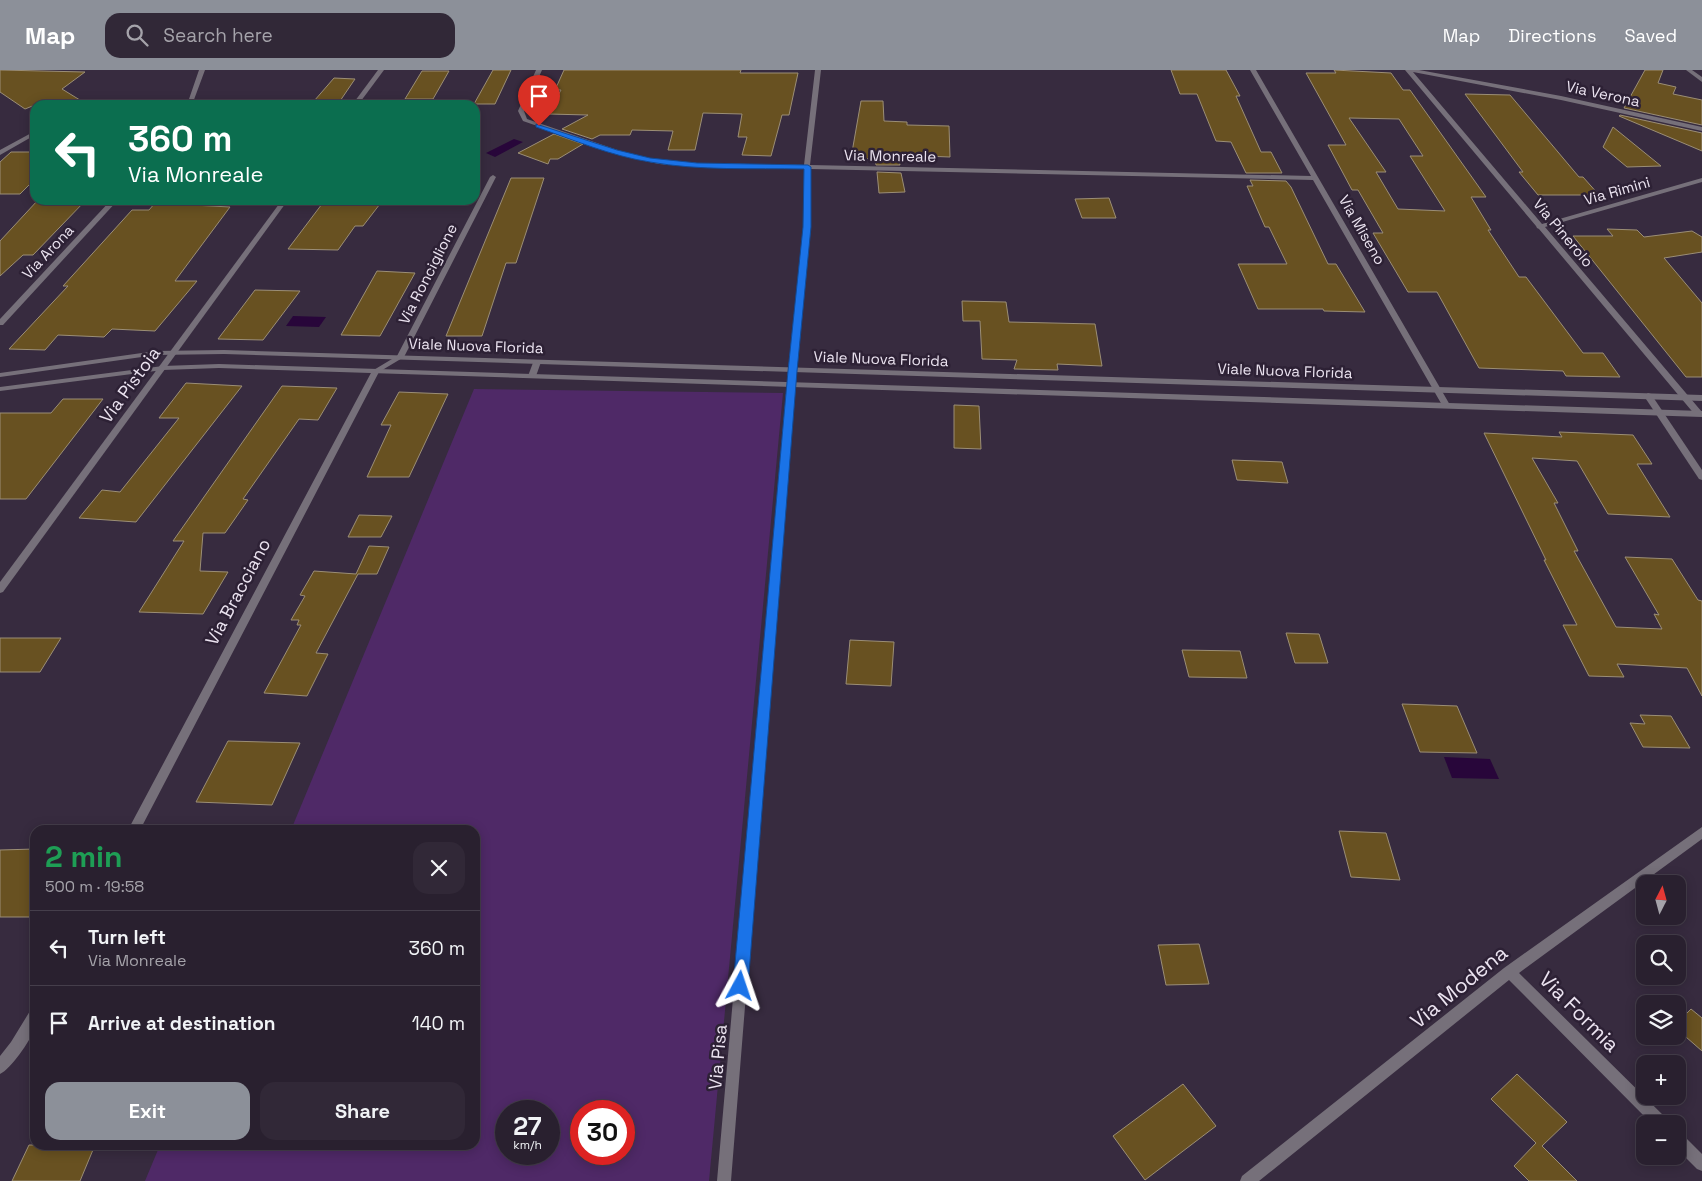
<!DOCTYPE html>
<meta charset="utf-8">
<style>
:root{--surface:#29202f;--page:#312837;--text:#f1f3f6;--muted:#a5a3aa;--line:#453e4b;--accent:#8c9099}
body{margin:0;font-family:"Space Grotesk",sans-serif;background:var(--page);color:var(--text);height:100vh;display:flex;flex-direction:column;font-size:19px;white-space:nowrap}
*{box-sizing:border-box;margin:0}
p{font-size:16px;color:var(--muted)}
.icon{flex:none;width:28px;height:28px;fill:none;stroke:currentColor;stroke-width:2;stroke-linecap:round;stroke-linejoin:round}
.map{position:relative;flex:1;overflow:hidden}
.drawer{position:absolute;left:30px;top:755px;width:450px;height:325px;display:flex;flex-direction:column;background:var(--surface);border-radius:15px;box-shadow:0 2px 12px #0003,0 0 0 1px var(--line)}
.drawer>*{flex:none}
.banner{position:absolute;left:30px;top:30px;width:450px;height:105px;border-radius:15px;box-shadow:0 2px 12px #0003,0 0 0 1px var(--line);background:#0b6e4f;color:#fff;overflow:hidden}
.needle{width:32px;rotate:6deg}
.buttons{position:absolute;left:1636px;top:805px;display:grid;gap:10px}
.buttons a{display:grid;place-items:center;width:50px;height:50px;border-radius:10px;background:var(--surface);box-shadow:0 2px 12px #0003,0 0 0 1px var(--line);font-size:25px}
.speed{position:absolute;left:495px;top:1030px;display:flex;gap:10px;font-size:25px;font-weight:700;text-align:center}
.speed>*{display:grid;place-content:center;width:65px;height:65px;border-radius:50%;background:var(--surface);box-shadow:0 2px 12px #0003,0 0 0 1px var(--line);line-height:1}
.speed small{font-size:12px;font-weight:400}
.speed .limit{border:8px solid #d22;background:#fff;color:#111}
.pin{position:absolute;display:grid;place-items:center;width:42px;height:42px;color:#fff;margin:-51px -21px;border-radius:50% 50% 50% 0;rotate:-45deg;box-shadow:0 0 5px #0007}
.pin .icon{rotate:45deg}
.me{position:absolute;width:55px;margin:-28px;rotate:5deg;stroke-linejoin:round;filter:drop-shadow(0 0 4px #0008)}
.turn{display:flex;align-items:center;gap:18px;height:105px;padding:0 15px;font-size:22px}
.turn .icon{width:65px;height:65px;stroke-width:2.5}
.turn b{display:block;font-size:35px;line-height:42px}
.round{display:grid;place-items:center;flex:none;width:52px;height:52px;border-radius:15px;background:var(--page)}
.headline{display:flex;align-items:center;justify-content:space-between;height:85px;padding:0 15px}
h1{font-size:30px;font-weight:800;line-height:38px;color:#1e9e55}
.button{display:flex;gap:10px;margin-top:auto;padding:10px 15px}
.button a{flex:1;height:58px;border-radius:15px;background:var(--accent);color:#fff;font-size:20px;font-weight:800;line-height:58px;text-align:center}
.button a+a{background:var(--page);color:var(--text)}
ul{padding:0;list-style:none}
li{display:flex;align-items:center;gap:15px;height:75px;padding:0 15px;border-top:1px solid var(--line)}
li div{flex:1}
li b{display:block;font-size:19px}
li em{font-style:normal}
header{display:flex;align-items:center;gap:30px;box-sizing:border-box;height:70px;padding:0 25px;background:var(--accent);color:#fff}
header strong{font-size:24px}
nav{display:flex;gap:28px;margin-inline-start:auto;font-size:18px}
.search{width:350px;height:45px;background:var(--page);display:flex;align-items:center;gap:12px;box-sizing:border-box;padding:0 18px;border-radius:15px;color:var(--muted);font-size:19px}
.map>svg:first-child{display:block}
.green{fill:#4f2967;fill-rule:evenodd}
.water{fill:#28063a}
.building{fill:#685121;stroke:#9b8e76;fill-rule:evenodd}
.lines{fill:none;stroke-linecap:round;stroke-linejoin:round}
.minor{fill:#76707a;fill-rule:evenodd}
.tertiary{fill:#76707a;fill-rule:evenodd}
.route{fill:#1a73e8;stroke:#114b97}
.labels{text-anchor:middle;stroke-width:5;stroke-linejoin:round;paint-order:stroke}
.far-street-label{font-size:15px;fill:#ebe3f0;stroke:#2d2135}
.street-label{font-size:18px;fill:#ebe3f0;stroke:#2d2135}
.near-street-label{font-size:21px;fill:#ebe3f0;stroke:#2d2135}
</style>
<header>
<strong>Map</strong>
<div class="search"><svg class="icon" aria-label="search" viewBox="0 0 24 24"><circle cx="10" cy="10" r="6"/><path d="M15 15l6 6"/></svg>Search here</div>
<nav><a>Map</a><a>Directions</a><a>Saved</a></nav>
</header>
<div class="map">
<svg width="1702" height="1111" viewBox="0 0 1702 1111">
<rect width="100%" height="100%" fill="#372b3f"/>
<!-- green -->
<path class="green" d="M 474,319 L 783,323 L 709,1111 L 145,1111 L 160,1075 L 475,1075 L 475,760 L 291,760 ZM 506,1041 L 549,1041 L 549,1084 L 506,1084 ZM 624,1041 L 624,1084 L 581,1084 L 581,1041 Z"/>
<!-- water -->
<g class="water">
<polygon points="514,69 523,72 495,87 486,83"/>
<polygon points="293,246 326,247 319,257 286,256"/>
<polygon points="1444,687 1490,689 1499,709 1452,708"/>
</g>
<!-- building -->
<g class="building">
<polygon points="0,0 85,2 62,19 88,35 35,35 25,39 0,22"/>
<polygon points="493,0 511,0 495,34 474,34"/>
<polygon points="564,0 741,0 740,3 798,3 789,45 782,45 771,86 742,85 747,67 738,67 742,44 703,43 695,80 668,80 673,61 632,60 630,65 600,65 592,69 562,59 588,45 548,44 561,20 555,20"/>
<polygon points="1171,0 1226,0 1240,26 1236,26 1261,82 1271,82 1282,103 1246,103 1231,72 1216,71 1197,24 1180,24"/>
<path d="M 1334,0 L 1391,3 L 1403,20 L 1410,20 L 1486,127 L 1471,127 L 1491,160 L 1488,160 L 1519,207 L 1526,207 L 1583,283 L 1603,283 L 1620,307 L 1566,306 L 1563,301 L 1479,298 L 1437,222 L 1408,222 L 1373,163 L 1383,163 L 1358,120 L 1352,120 L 1328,75 L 1346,75 L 1306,3 L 1336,3 ZM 1349,48 L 1399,49 L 1423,86 L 1410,86 L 1445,141 L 1398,139 L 1376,102 L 1386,102 Z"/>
<polygon points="1645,0 1663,0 1658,13 1676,17 1673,24 1702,30 1702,55 1624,38"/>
<polygon points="422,1 449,1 433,29 405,29"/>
<polygon points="334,8 355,9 340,31 314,31"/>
<polygon points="1465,24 1510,25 1579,107 1583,107 1599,125 1538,125 1519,102 1523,102"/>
<polygon points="861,31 883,31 884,51 907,52 907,55 949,56 950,87 898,85 900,95 876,95 875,89 851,88"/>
<polygon points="1620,45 1702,63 1702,81 1619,46"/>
<polygon points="1613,57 1661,96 1627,97 1603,77"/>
<polygon points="554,64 583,74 558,89 550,89 548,94 518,83"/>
<polygon points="11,82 35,82 35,109 20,124 0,124 0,92"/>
<polygon points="877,102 901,103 905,122 879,123"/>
<polygon points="511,108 544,108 516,193 506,193 482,266 446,266"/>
<polygon points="1250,110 1286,111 1291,117 1328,194 1336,194 1365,242 1324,241 1323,239 1258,239 1238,194 1287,194 1269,157 1265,157 1247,116 1253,116"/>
<polygon points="1109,128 1116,148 1082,148 1075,129"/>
<polygon points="38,130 86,130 33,185 23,185 0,206 0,171"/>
<polygon points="325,130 383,130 363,156 355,156 338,180 288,179"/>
<polygon points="155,133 230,137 175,211 197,211 155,261 112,259 104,267 58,265 45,280 9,279 68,216 63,216 132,140 149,140"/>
<polygon points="1607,159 1637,160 1644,167 1692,161 1702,167 1702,182 1664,188 1702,233 1702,307 1686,307 1573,166 1613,166"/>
<polygon points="377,201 415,203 380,266 341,265"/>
<polygon points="255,220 300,221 263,270 218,269"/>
<polygon points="962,231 1006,232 1009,252 1095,254 1102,296 1057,294 1058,300 1014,299 1017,290 982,289 980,251 963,251"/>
<polygon points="186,313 242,316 136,452 79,448 102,420 120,422 179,348 159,348"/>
<polygon points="282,316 337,318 318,350 299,349 243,429 248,430 225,463 203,463 200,501 228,502 203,544 139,542 184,471 173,471"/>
<polygon points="399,322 448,324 409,407 367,407 391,355 381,355"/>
<polygon points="63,329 103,329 26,429 0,429 0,343 51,343"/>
<polygon points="954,335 979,336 981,379 954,378"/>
<polygon points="1559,362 1633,365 1652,394 1637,394 1670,447 1608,444 1577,391 1532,388 1558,433 1554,433 1578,481 1574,481 1616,557 1662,559 1654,544 1659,545 1625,487 1672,489 1698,530 1702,531 1702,626 1687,598 1617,594 1624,607 1589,606 1563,555 1577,555 1544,490 1546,490 1484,363 1562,367"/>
<polygon points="1232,390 1282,392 1288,413 1237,410"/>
<polygon points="359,445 392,446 381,467 348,467"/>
<polygon points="369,476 389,477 377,504 358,504 316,583 328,584 307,626 264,623 301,555 297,555 299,550 291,550 305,526 300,525 314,501 356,504"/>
<polygon points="1286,563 1319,564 1328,593 1295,593"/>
<polygon points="0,568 61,568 40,602 0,602"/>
<polygon points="850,570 894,572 891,616 846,614"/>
<polygon points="1182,580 1240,581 1247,608 1189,607"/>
<polygon points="1402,634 1457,636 1477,683 1420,682"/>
<polygon points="1640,645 1671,646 1690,678 1643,677 1630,653 1645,654"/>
<polygon points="228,671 300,673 272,735 196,732"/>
<polygon points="1339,761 1386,763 1400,810 1351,807"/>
<polygon points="35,779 35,847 0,847 0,780"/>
<polygon points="1199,874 1209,914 1166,915 1158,875"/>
<polygon points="1691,939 1702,948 1702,981 1678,960 1678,952"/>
<polygon points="1517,1004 1567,1052 1542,1076 1577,1111 1529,1111 1514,1096 1536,1073 1491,1029"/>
<polygon points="1183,1014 1216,1056 1145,1110 1113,1066"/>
<polygon points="29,1075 95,1075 80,1111 12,1111"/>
</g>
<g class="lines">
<!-- minor -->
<g class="minor">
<polygon points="199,0 205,0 192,35 188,35 188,32 142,35 145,33 189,29"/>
<polygon points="378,0 384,0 358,35 352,35"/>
<polygon points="536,0 542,0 524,41 527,49 629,84 659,90 697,93 804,95 815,0 821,0 810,95 1311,106 1250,0 1256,0 1450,335 1446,338 1442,335 1313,110 810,99 810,157 796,301 731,1111 717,1111 788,301 804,157 804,99 697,97 659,94 626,87 523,51 518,41"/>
<polygon points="1405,0 1419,0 1561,26 1702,57 1702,61 1561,30 1413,2 1542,154 1702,108 1702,112 1545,157 1702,342 1702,346 1696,346 1539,159 1537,158 1536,156"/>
<polygon points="1686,0 1692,0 1702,7 1702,12"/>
<polygon points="35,61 35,65 0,85 0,80"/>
<polygon points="493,105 496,107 404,287 379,302 140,760 128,760 372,301 397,286 490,107"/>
<polygon points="111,130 118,130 3,255 0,255 0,249"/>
<polygon points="282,130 288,130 3,522 0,523 0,512"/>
<polygon points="534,290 537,290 541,292 536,306 532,308 528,306"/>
<polygon points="1648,323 1651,324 1702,400 1702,410 1699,409 1644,326"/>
<polygon points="1702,757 1702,769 1519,903 1667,1049 1669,1054 1652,1054 1509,910 1259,1111 1240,1111 1242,1106 1504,898"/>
<path d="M 35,939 C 35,945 36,954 34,960 C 30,971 11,999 0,1004 L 0,986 L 11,972 L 30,941 Z"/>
<polygon points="1678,1063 1683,1065 1702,1084 1702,1101 1697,1099 1678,1080"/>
</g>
<!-- tertiary -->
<g class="tertiary">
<polygon points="224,280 1702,325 1702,331 224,284 156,285 0,307 0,303 156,281"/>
<polygon points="219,294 1702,341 1702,347 219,298 163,300 0,321 0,317 163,296"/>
</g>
</g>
<!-- route -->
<path class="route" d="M 536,54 L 617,80 L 650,88 L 697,93 L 808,95 L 811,97 L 811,157 L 797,301 L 748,916 L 745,922 L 740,924 L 735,922 L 733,916 L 788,301 L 803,157 L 804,99 C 753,98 700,101 650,92 C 611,86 574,70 536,57 Z"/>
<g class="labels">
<!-- far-street labels -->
<g class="far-street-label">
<text transform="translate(1603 24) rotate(12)" y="5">Via Verona</text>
<text transform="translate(890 86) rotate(1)" y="5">Via Monreale</text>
<text transform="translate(1617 121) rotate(-16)" y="5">Via Rimini</text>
<text transform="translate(1362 160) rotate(60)" y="5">Via Miseno</text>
<text transform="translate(1563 163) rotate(50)" y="5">Via Pinerolo</text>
<text transform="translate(48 182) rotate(-47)" y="5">Via Arona</text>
<text transform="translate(428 204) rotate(-63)" y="5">Via Ronciglione</text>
<text transform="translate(476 276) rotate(2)" y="5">Viale Nuova Florida</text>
<text transform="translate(881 289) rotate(2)" y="5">Viale Nuova Florida</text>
<text transform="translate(1285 301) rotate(2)" y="5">Viale Nuova Florida</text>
</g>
<!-- street labels -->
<g class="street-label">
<text transform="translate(130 315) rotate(-54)" y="6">Via Pistoia</text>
<text transform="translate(238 522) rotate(-62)" y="6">Via Bracciano</text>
<text transform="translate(718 987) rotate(-85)" y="6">Via Pisa</text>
</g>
<!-- near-street labels -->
<g class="near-street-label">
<text transform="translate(1459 917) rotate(-39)" y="7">Via Modena</text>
<text transform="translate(1579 942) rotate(45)" y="7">Via Formia</text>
</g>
</g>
</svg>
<div class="buttons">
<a><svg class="needle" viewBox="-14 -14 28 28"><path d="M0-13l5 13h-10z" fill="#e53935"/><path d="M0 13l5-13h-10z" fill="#a5a3aa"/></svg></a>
<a><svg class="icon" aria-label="search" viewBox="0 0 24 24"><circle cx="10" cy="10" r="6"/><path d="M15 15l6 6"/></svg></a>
<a><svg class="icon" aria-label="layers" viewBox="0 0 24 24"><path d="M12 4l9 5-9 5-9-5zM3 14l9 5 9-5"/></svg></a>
<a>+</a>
<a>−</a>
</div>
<div class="speed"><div>27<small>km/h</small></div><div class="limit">30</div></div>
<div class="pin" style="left:539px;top:56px;background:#d93025"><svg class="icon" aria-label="arrive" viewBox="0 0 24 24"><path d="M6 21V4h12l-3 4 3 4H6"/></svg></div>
<svg class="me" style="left:740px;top:916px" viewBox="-20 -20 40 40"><path d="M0-17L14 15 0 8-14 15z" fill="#1a73e8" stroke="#fff" stroke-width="4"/></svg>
<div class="banner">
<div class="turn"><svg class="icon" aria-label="left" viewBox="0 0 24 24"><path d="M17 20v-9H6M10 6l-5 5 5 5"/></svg><div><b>360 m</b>Via Monreale</div></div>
</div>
<section class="drawer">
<div class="headline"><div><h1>2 min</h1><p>500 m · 19:58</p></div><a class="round"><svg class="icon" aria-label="close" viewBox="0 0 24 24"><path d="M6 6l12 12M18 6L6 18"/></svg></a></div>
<ul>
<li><svg class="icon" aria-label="left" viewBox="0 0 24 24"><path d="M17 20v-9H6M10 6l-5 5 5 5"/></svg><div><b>Turn left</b><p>Via Monreale</p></div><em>360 m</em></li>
<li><svg class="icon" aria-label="arrive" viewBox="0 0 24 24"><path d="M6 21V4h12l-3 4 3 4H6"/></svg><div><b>Arrive at destination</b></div><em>140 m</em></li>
</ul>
<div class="button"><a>Exit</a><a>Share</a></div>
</section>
</div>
